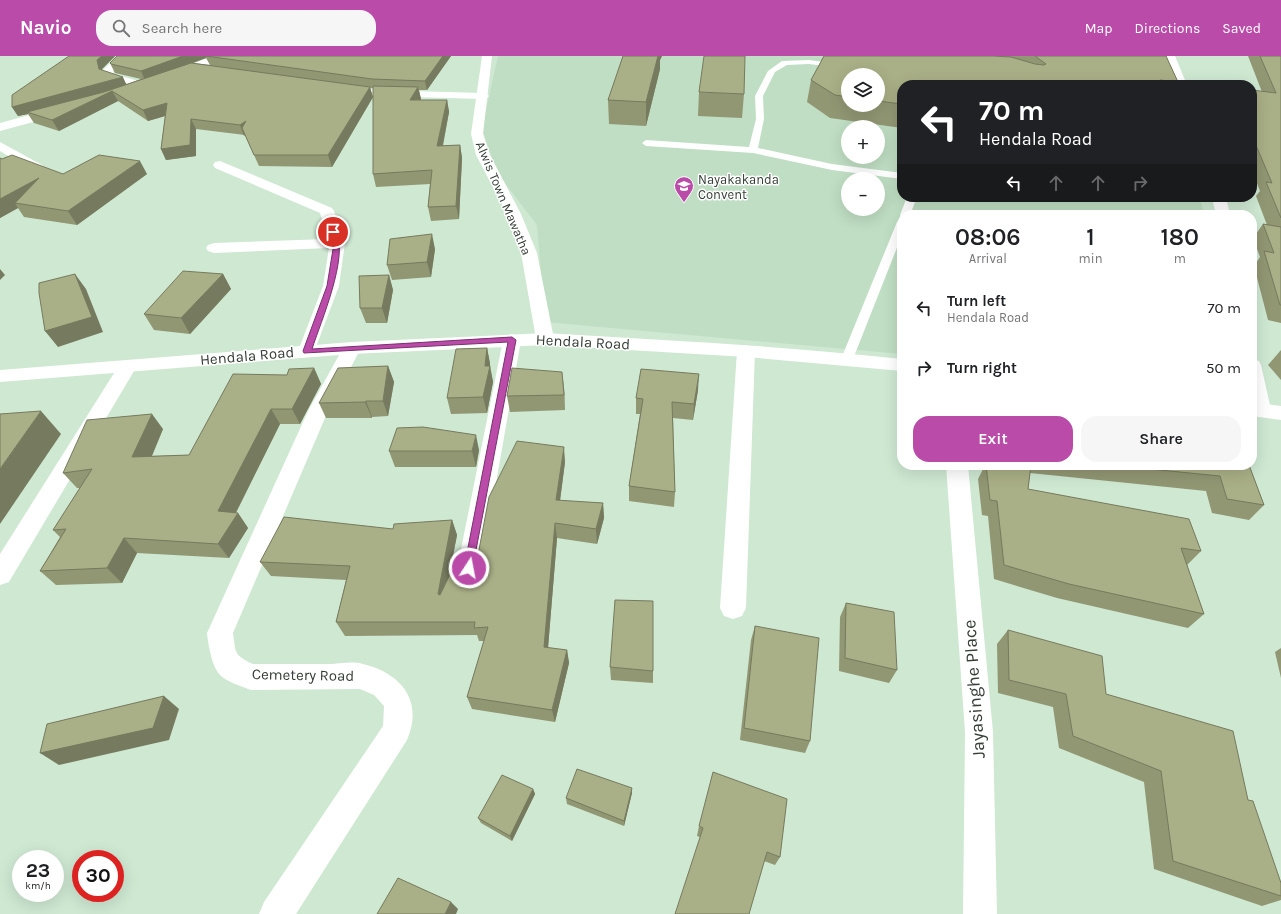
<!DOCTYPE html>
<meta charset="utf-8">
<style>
:root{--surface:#fff;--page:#f6f6f6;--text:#202124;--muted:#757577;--accent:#ba4ba9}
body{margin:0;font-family:Karla,sans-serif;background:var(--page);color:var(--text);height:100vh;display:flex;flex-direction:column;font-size:15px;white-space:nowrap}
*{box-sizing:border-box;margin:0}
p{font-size:13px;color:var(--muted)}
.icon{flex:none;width:22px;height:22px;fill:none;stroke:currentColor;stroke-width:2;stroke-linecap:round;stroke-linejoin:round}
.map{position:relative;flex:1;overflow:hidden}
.side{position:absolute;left:897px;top:154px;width:360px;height:260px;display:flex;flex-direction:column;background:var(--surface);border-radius:16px;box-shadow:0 4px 16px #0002}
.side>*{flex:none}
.banner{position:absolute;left:897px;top:24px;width:360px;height:122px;border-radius:16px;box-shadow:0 4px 16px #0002;background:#202124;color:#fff;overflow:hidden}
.controls{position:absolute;left:841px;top:12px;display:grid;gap:8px}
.controls a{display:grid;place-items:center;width:44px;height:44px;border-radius:50%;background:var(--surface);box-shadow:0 4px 16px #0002;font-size:20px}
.speed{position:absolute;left:12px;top:794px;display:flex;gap:8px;font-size:20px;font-weight:700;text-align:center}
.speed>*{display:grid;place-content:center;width:52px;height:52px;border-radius:50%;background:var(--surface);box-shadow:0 4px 16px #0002;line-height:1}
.speed small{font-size:10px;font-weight:400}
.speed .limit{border:6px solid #d22;background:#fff;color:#111}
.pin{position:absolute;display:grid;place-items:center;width:34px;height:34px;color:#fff;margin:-17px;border:2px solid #fff;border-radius:50%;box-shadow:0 1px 4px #0007}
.me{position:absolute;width:44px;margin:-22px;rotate:11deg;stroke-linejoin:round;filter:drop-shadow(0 0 3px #0008)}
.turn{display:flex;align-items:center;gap:14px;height:84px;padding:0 16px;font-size:18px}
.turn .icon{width:52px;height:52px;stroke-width:2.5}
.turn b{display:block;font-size:28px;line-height:34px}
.lanes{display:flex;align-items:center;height:38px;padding:0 16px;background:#0003;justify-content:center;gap:20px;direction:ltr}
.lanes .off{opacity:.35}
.eta{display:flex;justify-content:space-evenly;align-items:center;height:68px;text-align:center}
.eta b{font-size:24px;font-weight:600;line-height:28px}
.button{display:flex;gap:8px;margin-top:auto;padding:8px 16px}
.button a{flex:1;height:46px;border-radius:16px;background:var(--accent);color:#fff;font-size:16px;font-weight:600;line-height:46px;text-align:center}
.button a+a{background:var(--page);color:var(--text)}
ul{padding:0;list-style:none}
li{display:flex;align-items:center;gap:12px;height:60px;padding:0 16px}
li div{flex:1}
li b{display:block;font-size:15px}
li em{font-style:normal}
header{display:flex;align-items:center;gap:24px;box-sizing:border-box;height:56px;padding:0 20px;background:var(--accent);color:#fff}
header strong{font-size:19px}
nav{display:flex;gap:22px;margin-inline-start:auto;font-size:14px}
.search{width:280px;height:36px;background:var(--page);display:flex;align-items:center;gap:10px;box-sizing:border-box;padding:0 14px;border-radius:16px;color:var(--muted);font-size:15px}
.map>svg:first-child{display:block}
.built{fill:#bfdec3;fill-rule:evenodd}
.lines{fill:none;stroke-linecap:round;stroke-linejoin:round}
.lane{fill:#fff;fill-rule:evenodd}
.street{fill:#fff;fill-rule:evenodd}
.secondary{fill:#fff;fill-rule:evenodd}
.primary{fill:#fff;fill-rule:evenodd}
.wall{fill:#919673;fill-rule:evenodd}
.shaded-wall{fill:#767a5e}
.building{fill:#a9af86;stroke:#767a5e}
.route{fill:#ba4ba9;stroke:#79316e}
.labels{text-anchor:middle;stroke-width:3;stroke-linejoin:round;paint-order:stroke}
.far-poi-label{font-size:13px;fill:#343e36;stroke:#fff;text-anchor:start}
.far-street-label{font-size:13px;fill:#343e36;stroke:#fff}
.street-label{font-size:15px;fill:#343e36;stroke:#fff}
.near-street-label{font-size:18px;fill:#343e36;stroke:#fff}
</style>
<header>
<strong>Navio</strong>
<div class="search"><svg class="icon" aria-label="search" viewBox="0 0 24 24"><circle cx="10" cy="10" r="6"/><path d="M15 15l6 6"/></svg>Search here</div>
<nav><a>Map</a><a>Directions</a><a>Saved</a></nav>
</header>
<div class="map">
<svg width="1281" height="858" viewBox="0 0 1281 858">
<rect width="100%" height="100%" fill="#cee8d2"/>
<!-- built -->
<path class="built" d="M 498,0 L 1152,0 L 902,29 L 902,141 L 1199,141 L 1205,159 L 902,159 L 902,298 L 545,266 L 537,169 L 497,117 L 482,72 ZM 848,19 L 878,19 L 878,49 L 848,49 ZM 848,71 L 878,71 L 878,101 L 848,101 ZM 848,123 L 878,123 L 878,153 L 848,153 Z"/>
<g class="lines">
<!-- lane -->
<g class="lane">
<polygon points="809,4 840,8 844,10 840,12 809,8 787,9 775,16 763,40 764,63 758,92 832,108 902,117 902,123 832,114 753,97 646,90 642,87 646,84 749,91 756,63 755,40 768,15 782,5"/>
<polygon points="907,141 917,141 910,159 902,159 901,161 900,159"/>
<path d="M 1052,141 L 1074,141 C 1069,146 1057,146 1052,141 Z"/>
<polygon points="902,163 902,179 853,303 851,306 843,306 841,303 897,166"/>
</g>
<!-- street -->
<g class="street">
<polygon points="117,0 128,0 113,15 114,18 149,28 151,30 149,32 145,33 105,22 103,14"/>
<polygon points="212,0 226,0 225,2 178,21 174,22 169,19 170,17"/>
<polygon points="1165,0 1175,0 1187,29 1175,29"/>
<polygon points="342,29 374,34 483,37 487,38 489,40 487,42 483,43 374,40 338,34 336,32"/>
<polygon points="59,51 63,52 65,55 63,58 0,75 0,67"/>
<polygon points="0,86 42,109 44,112 42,115 32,115 0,95"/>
<polygon points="220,105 332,152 334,155 345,187 339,230 313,299 307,301 301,299 298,295 323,230 329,192 214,197 208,195 206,192 208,189 214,187 328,183 320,157 215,112 213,109 215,106"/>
<polygon points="1212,141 1226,141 1230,159 1216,159"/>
<polygon points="512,278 518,280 521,284 481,513 478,520 469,523 460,520 457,513 503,284 506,280"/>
<path d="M 352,286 L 358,288 L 361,292 L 328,355 L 233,577 C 236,598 234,599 253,608 C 279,608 306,608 332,608 C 342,607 354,605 363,608 C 401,617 424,645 407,684 L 296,858 L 259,858 L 264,846 L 383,670 L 384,650 L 374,639 L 360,633 L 251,634 C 243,631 225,625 220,619 C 212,611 208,588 207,577 L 308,355 L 343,292 L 346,288 Z"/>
<polygon points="746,289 752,291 755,295 746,552 742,560 733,563 724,560 720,552 737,295 740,291"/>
<polygon points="1252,303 1259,305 1261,309 1271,354 1268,359 1261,361 1254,359 1252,356"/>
<polygon points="128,304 135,306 137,310 9,526 0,529 0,498 121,306"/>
<polygon points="946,409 968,409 993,676 997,858 963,858 965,676"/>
</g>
<!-- secondary -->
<polygon class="secondary" points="482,0 492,0 483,78 490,99 521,158 537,197 554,283 551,287 545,289 539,287 536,283 521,197 507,158 476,99 471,78"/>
<!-- primary -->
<g class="primary">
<path d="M 545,277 C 664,284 783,290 902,303 L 902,315 L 746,301 L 545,289 L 352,298 L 0,326 L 0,314 L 352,286 Z"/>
<polygon points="1252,346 1281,350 1281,364 1252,360"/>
</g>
</g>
<!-- wall -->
<g class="wall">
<path d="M 69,0 L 115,0 L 102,13 L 102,14 L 127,28 L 141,23 L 115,17 L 110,7 L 117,0 L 451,0 L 427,34 L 419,34 L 421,43 L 421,44 L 447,44 L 449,56 L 443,90 L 460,89 L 462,102 L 459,163 L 431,165 L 428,151 L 430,128 L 376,131 L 373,118 L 373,32 L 370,32 L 373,41 L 332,111 L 259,110 L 245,79 L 196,73 L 196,100 L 166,104 L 161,93 L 165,60 L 148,65 L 118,45 L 59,75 L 34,67 L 28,58 L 18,60 L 12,51 ZM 206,2 L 210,9 L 193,7 Z"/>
<polygon points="623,0 662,0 660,4 660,13 646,70 609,68 608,44"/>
<path d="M 824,0 L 1166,0 L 1178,26 L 1177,29 L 902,29 L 902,72 L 830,62 L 807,46 L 811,24 ZM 848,19 L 878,19 L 878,49 L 848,49 Z"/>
<polygon points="1248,0 1281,0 1281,267 1268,264 1254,210 1260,201 1253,182 1263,168 1267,169 1256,140 1260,135 1252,115 1252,34 1262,36"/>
<polygon points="699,36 744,38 742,62 698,60"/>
<polygon points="0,102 2,103 63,118 147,118 77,169 24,161 18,152 0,162"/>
<polygon points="435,193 431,221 392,224 387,209"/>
<polygon points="223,218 231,233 190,278 154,274 144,258"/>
<polygon points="389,219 393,234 387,267 366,267 360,252"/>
<polygon points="487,292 493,326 487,357 451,358 447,342"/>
<polygon points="1281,294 1281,324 1268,309"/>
<polygon points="388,310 394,326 388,360 372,361 372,362 326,362 319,347"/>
<polygon points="314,312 321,328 300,368 280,368 236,457 238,457 248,472 229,502 137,497 122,527 56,529 40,515 60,481 53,474 80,432 77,432 63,417 163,373 152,400 189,399 287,319"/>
<polygon points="564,332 565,354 510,356 507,340"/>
<polygon points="698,334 693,364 673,362 675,436 674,451 629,445 629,430 640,358 636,358 636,342"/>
<polygon points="479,394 476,411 395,411 389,395"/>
<polygon points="565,406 560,445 603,447 604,462 597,488 557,482 548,592 567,594 569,607 555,666 472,653 467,641 484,585 479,585 477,579 345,580 336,566 346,524 271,520 260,506 393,473 452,464 457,479 449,520 465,510 475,506"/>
<polygon points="985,409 996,410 996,409 1249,409 1264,449 1249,464 1212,457 1206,435 1030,417 1028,433 1201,495 1187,509 1204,558 1188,572 1057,542 994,523 988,460 982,459 978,423"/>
<polygon points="846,547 897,614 889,627 839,615 840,561"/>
<polygon points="755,570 810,685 805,697 740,684 751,584"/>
<polygon points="1008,574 1106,638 1248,744 1281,827 1281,844 1262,850 1154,813 1144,726 1059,692 1053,651 998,637 997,588"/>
<polygon points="1281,592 1281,622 1275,596"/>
<polygon points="610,611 653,615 653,627 611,624"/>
<polygon points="533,733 535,738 512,785 481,767 478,762"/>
<polygon points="632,737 624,770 567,748 566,742"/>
<polygon points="699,770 780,801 775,809 697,780"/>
</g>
<!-- shaded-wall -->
<g class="shaded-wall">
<polygon points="102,0 115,0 102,13 104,22 99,13 97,4"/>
<polygon points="183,0 206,0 206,2 145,24 141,15"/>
<polygon points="443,0 451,0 427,34 425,25"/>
<polygon points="656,0 662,0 660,4 660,13 646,70 646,46"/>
<polygon points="123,21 127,30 27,56 28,58 18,60 12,51"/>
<polygon points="370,31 373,41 332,111 328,99"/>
<polygon points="418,31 421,43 413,56 410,44"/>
<polygon points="112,35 118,45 59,75 52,64"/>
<polygon points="447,44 449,56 440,103 437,90"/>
<polygon points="167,47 172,58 148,65 143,54"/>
<polygon points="191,63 196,73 196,100 166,104 161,93"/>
<polygon points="246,65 242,72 245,79 244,80 240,69"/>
<polygon points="460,89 462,102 459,163 456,150"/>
<polygon points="140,105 147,118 77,169 68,155"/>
<polygon points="39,122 15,147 18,152 0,162 0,143"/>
<polygon points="432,178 435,193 431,221 427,206"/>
<polygon points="0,213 5,219 0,224"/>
<polygon points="75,218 86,233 103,276 58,291 45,275"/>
<polygon points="223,218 231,233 190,278 181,262"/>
<polygon points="389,219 393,234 387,267 382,252"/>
<polygon points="487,292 490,307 490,311 493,326 487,357 483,341 485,310"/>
<polygon points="388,310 394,326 388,360 383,345"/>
<polygon points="314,312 321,328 300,368 292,353"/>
<polygon points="562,316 564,332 565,354 564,339"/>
<polygon points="699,318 698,334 693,364 694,348"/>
<polygon points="366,345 372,361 372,362 365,346"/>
<polygon points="271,353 280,368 229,470 218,455"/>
<polygon points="41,355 61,378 0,468 0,413"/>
<polygon points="152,358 163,373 145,416 132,401"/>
<polygon points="476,379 479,394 476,411 472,395"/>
<polygon points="564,391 565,406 558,459 556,444"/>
<polygon points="603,447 604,462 597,488 596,473"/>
<polygon points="238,457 248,472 229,502 218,488"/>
<polygon points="452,464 457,479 443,552 438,538"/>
<polygon points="555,467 557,482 547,604 544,591"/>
<polygon points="124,482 137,497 122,527 107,512"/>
<polygon points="567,594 569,607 555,666 552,654"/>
<polygon points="164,640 179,653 169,684 59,709 40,697"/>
<polygon points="632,732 632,737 624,770 624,765"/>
<polygon points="533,733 535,738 512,785 510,780"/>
<polygon points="451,846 458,853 456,858 445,858"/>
</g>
<!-- building -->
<g class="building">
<polygon points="69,0 102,0 97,4 99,13 123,21 12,51 12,39"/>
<polygon points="117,0 183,0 141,15 111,8 110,7"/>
<polygon points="206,0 443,0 425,25 372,23"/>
<polygon points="623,0 658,0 646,46 608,44"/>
<polygon points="704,0 745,0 744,38 699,36"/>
<polygon points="824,0 993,0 1011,1 1035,8 1044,9 1046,8 1035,0 1166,0 1178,26 1160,24 1161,29 1088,29 1066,26 1066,29 902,29 902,48 878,45 878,19 848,19 848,41 835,39 811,24"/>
<polygon points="1260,0 1281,0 1281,162 1266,126 1272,127 1252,80 1252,34 1276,37"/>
<polygon points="191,7 370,31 328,99 254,99 242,72 246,65 240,69 191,63 190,89 161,93 167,47 143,54 112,35 52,64 27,56 104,36"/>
<polygon points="373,30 418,31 410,44 447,44 437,90 460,89 456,150 428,151 432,114 373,118"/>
<polygon points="12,99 63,118 99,99 140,105 68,155 15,147 39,122 0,143 0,102 2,103"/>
<polygon points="1263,168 1281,171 1281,249 1280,249 1264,195 1274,197"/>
<polygon points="432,178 427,206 387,209 390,183"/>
<polygon points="183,215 223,218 181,262 144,258"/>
<polygon points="75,218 92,261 45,275 39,237 39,227"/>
<polygon points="389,219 382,252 360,252 359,220"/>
<polygon points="487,292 485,310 490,310 483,341 447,342 456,293"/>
<polygon points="388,310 383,345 366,345 365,346 319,347 338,312"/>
<polygon points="314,312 292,353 271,353 218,455 238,457 218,488 124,482 107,512 40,515 66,473 53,474 92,413 63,417 87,364 152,358 132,401 189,399 233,318 287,319 289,313"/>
<polygon points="512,312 562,316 564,339 507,340"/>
<polygon points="641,313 699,318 694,348 672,346 675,436 629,430 643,343 636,342"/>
<polygon points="41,355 0,413 0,358"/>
<polygon points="423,371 476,379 472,395 389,395 397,372"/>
<polygon points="517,385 564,391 556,444 603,447 596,473 555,467 544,591 567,594 552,654 467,641 488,571 474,572 475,566 336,566 350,510 260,506 284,461 393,473 394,468 452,464 438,538 440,539 455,508 465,510 475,506 478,499 489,441"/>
<polygon points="986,409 1009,412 1008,409 1031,409 1028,433 1189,463 1201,495 1181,492 1204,558 1069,528 1004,509 997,445 990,444"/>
<polygon points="1109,409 1249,409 1264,449 1227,443 1220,420"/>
<polygon points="615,544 653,545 653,615 610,611"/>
<polygon points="846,547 894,556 897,614 845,602"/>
<polygon points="755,570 819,582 810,685 744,672"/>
<polygon points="1008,574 1102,600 1106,638 1233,675 1248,744 1253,745 1281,827 1281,840 1173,805 1161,715 1073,680 1066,638 1009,624"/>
<polygon points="164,640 153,672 40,697 47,668"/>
<polygon points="577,713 632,732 624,765 566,742"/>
<polygon points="713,716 787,743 780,801 767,796 749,858 675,858 703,772 699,770"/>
<polygon points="502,719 533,733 510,780 478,762"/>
<polygon points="398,822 451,846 445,858 377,858"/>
</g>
<!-- route -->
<path class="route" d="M 331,175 L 336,175 C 349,201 321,265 312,293 L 512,281 L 516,284 L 472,515 L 469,517 L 465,515 L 464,512 L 508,286 L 304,297 L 303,295 L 327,230 L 334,187 Z"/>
<!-- icons -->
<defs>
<symbol id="school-pin" viewBox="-11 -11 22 30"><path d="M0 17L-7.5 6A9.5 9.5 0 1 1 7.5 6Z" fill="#ba4ba9" stroke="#fff"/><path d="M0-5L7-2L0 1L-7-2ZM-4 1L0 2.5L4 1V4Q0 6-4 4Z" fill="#fff"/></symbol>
</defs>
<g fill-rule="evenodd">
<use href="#school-pin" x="673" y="119" width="22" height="30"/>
</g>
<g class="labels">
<!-- far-poi labels -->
<g class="far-poi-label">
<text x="698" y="128">Nayakakanda<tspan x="698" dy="15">Convent</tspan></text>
</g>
<!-- far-street labels -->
<g class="far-street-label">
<text transform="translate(504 142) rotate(67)" y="5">Alwis Town Mawatha</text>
</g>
<!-- street labels -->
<g class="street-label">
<text transform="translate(583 286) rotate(3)" y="5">Hendala Road</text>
<text transform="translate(247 300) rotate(-5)" y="5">Hendala Road</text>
<text transform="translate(303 619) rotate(1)" y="5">Cemetery Road</text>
</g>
<!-- near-street labels -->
<g class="near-street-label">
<text transform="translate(974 633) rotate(-94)" y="6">Jayasinghe Place</text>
</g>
</g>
</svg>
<div class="controls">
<a><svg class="icon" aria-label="layers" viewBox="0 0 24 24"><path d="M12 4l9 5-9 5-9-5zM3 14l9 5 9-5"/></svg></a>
<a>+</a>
<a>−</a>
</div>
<div class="speed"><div>23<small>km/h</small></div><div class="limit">30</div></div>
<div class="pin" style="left:333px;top:176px;background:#d93025"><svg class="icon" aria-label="arrive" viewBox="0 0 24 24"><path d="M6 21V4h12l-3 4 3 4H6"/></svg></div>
<svg class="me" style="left:469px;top:512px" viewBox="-20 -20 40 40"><circle r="17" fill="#ba4ba9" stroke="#fff" stroke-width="3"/><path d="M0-11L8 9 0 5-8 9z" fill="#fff"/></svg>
<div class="banner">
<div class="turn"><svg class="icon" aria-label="left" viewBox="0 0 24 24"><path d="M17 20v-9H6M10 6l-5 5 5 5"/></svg><div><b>70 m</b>Hendala Road</div></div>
<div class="lanes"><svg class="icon" aria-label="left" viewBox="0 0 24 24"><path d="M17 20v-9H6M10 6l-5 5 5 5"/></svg><svg class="icon off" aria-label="ahead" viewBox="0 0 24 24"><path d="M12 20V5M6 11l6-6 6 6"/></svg><svg class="icon off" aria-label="ahead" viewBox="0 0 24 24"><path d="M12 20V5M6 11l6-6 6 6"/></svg><svg class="icon off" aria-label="right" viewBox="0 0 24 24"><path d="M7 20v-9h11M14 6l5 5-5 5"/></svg></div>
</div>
<section class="side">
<div class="eta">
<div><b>08:06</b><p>Arrival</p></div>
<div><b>1</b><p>min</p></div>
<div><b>180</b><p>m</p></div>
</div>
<ul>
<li><svg class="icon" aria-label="left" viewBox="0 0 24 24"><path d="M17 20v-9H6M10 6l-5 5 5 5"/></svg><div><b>Turn left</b><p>Hendala Road</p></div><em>70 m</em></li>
<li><svg class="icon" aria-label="right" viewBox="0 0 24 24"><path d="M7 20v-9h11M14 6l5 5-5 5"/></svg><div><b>Turn right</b></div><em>50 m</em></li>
</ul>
<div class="button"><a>Exit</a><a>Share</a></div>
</section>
</div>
